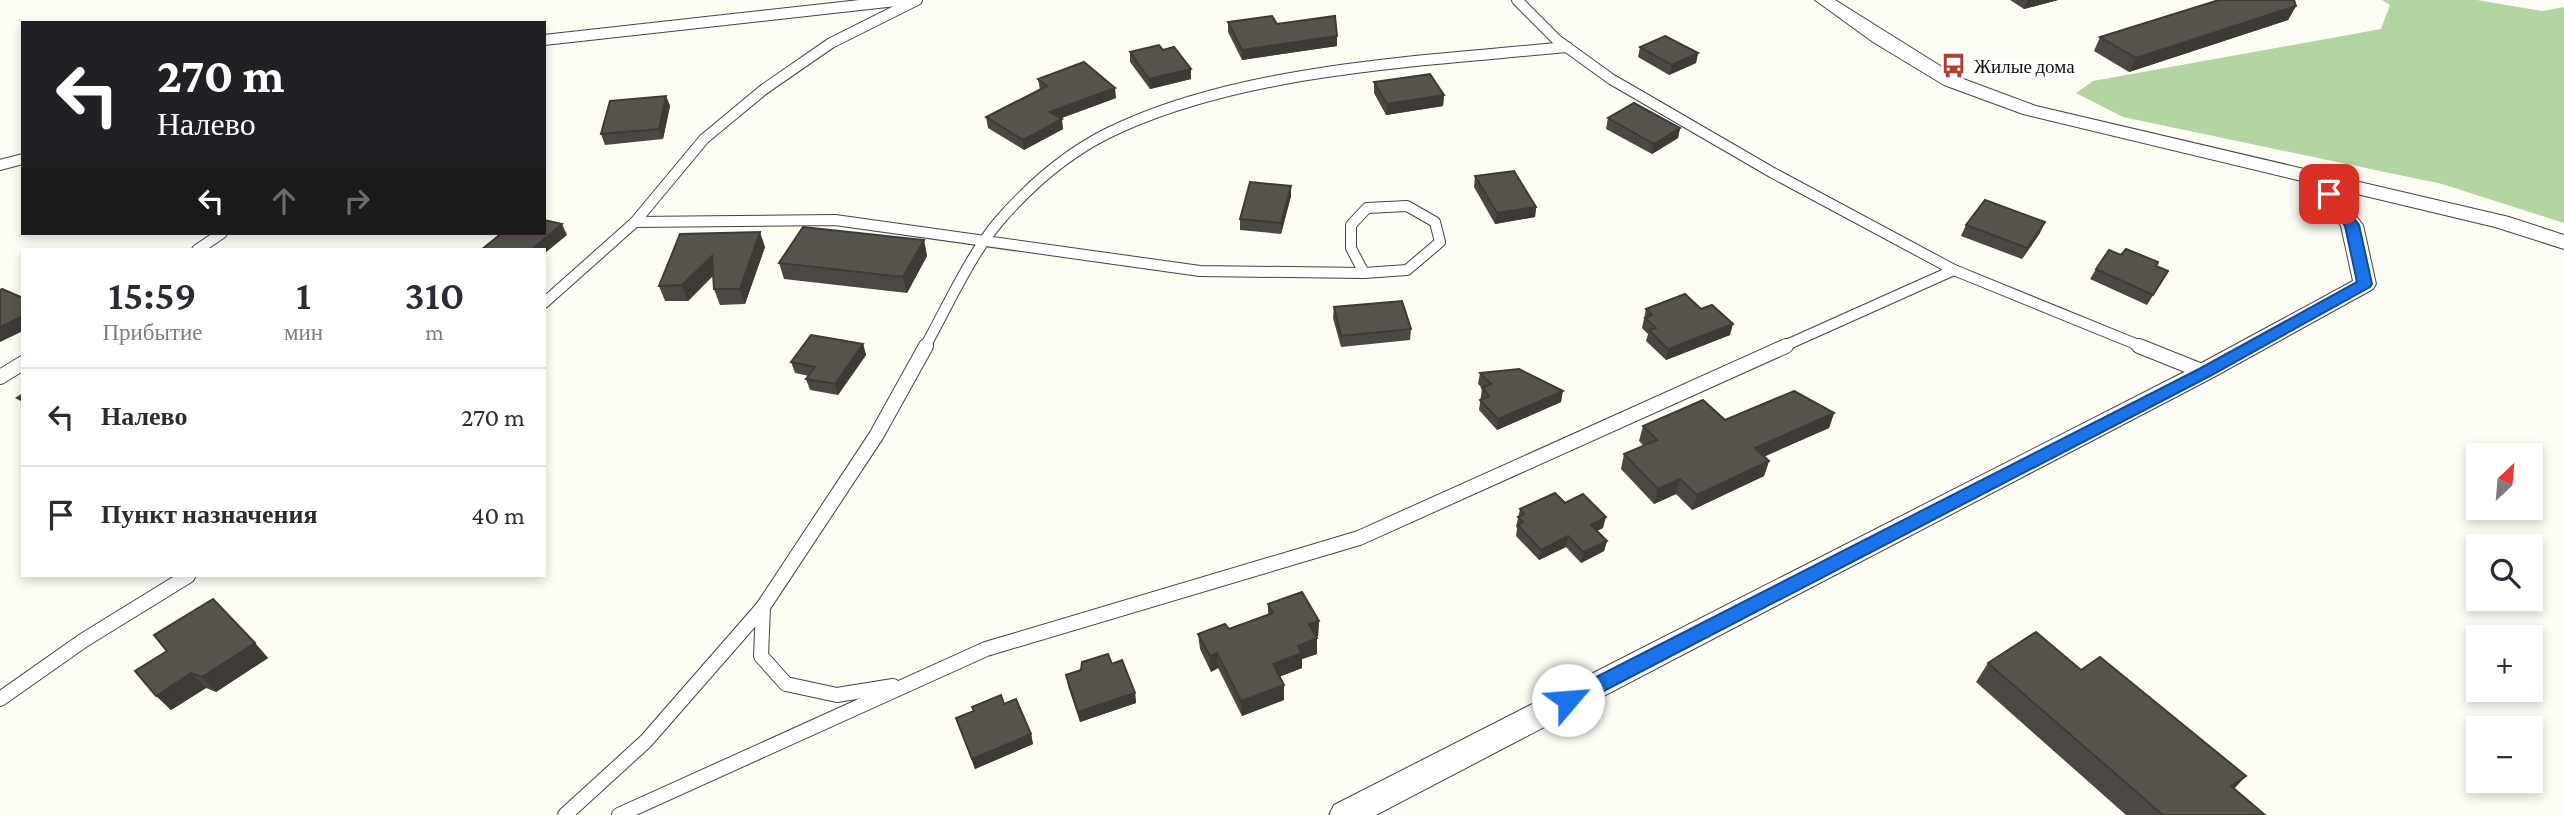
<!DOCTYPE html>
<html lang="ru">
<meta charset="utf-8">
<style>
:root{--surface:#fff;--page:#f7f7f7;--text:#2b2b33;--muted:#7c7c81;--line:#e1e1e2}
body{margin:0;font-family:"Crimson Pro",serif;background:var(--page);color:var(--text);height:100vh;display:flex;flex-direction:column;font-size:26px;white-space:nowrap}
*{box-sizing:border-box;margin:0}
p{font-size:23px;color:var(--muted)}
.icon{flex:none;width:38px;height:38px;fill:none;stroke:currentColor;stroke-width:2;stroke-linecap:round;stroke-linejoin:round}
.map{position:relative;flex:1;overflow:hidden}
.details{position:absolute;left:21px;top:248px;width:525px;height:329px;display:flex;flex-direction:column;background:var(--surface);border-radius:0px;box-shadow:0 4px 10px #0003}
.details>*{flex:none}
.guide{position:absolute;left:21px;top:21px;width:525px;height:214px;border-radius:0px;box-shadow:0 4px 10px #0003;background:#202124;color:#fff;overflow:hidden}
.needle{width:46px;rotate:26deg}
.fabs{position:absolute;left:2466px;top:443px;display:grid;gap:14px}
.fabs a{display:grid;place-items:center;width:77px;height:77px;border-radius:0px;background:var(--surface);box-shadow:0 4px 10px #0003;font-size:35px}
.pin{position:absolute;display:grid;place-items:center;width:60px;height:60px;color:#fff;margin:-30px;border-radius:14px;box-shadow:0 4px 10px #0006}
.me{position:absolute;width:77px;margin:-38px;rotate:63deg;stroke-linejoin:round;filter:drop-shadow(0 0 5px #0008)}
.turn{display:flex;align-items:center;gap:24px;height:147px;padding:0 21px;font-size:32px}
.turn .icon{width:91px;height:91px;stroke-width:2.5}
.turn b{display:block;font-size:49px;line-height:60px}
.lanes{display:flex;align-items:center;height:66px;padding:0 21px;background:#0003;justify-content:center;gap:35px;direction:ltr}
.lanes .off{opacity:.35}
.eta{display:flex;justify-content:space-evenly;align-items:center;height:119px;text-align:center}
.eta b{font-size:42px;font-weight:600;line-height:49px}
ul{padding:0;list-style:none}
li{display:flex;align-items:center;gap:21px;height:98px;padding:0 21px;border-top:2px solid var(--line)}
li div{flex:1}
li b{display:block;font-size:26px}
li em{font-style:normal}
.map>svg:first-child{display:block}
.forest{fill:#b3d5a1}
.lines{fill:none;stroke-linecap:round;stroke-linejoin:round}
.service-far1-casing{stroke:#434343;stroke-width:12}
.service-casing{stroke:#434343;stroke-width:16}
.minor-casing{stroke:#434343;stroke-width:2}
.service-far1{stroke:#fff;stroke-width:10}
.service{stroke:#fff;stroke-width:14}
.minor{fill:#fff;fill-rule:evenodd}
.wall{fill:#4c4742}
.shaded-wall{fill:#3e3a36}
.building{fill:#58534d;stroke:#3e3a36;stroke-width:2}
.route{fill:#1a73e8;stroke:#114b97;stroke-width:2}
.labels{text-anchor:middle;stroke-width:7;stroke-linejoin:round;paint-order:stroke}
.far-poi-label{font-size:19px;fill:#101010;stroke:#fff;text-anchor:start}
</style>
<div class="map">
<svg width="2564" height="815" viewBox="0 0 2564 815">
<rect width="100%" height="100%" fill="#fefdf4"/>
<!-- forest -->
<polygon class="forest" points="2382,0 2477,0 2542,11 2564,7 2564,223 2442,184 2123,117 2076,93 2093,81 2381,29 2390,5"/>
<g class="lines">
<defs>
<g id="service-far1">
<polyline points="1517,0 1557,40 1611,79 1773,173 1954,270"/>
<polyline points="544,40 905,0"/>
<polyline points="0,165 23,159"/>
<polygon points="1407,206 1435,222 1440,242 1407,270 1364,273 1351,248 1351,225 1367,208"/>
<polyline points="635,222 835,220 1200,271 1364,273"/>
<polyline points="197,250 222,233"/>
<polyline points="544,303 635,222 704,139 763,90 831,43 917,0"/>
<path d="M 925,347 C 946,309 972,252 1000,220 C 1033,182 1075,147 1121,127 C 1252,68 1425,61 1567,47"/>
<polyline points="1782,347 1954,270 2143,347"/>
</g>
<g id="service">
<polyline points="2139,346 2204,372"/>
<polyline points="0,377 23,363"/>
<polyline points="763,607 761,656 786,684 837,695 893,686"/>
<polyline points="0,699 84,640 188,576"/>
<polyline points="565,815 646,741 763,607 876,436 926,346"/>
<polyline points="619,815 986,649 1359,538 1786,346"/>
</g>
<polygon id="minor" points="1815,0 1835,0 1958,77 2036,106 2509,217 2564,235 2564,249 2495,227 2336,189 2363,225 2376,284 2373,289 2212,378 1376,815 1329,815 1334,805 2196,366 2353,281 2341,226 2310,183 2023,114 1944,85 1873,42"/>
</defs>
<!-- service-far1 casing -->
<use href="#service-far1" class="service-far1-casing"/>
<!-- service casing -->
<use href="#service" class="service-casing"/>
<!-- minor casing -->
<use href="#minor" class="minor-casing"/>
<!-- service-far1 -->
<use href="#service-far1" class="service-far1"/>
<!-- service -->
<use href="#service" class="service"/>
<!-- minor -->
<use href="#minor" class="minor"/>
</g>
<!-- wall -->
<g class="wall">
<polygon points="2010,0 2058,0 2024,9"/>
<polygon points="2296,6 2288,20 2129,72 2094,51 2100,37"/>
<polygon points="1228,22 1277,24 1337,46 1242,60 1228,32"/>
<polygon points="1640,47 1698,53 1696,63 1669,75 1638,57"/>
<polygon points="1163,50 1191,69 1191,79 1150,89 1130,62 1130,52"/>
<polygon points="1038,79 1116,98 1061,118 1063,129 1024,150 988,128 986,117 1040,90"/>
<polygon points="1374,82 1444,95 1443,106 1386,115 1374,93"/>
<polygon points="666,96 670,106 663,139 605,145 601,134"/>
<polygon points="1608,118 1680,128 1678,138 1652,154 1606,129"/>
<polygon points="1475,176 1536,207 1535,217 1495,224 1474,187"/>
<polygon points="1291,196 1281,234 1240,230 1240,219"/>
<polygon points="1966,225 2040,233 2022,259 1961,236"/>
<polygon points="924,240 927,256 907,293 784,279 779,263"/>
<polygon points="765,247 745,304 720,305 714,289 713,275 688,301 665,301 659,286"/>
<polygon points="2121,255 2168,271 2147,305 2090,279 2096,269"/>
<polygon points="1334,307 1411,329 1410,340 1341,347 1333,318"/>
<polygon points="1646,309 1730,335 1666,360 1646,341 1648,334 1642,328"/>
<polygon points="863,344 866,355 838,395 810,390 806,379 809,376 795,373 791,362"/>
<polygon points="1480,373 1561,402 1497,430 1479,410 1482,388 1478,384"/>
<polygon points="1834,413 1829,428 1764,456 1769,461 1764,476 1692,510 1676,494 1654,504 1621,469 1624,454 1644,446 1639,441 1643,426"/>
<polygon points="1565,503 1603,528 1597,531 1607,541 1604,551 1581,563 1566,547 1539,560 1516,536 1517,528 1516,527 1520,509"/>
<polygon points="1268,604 1319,621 1318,636 1316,637 1317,638 1317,654 1302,659 1302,668 1279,677 1284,700 1242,716 1218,668 1211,672 1200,649 1198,634 1229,629 1268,615"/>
<polygon points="255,643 268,658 216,692 206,688 171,710 135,671"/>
<polygon points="1988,663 2081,670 2246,776 2234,789 2265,815 2126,815 1976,682"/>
<polygon points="1112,664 1135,693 1136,703 1080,722 1068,686 1066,675"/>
<polygon points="1004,704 1031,734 1033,744 975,769 956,718 973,711 972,707"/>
</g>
<!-- shaded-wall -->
<g class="shaded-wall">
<polygon points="2028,0 2058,0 2024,9"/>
<polygon points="2296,6 2288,20 2129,72 2136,58"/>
<polygon points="1337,36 1337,46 1242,60 1242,50"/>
<polygon points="1698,53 1696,63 1669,75 1672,65"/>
<polygon points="1191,69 1191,79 1150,89 1149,79"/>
<polygon points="1115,88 1116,98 1051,122 1050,112"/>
<polygon points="1444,95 1443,106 1386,115 1387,104"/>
<polygon points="666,96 670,106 663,139 659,129"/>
<polygon points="1062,119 1063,129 1024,150 1023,140"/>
<polygon points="1680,128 1678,138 1652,154 1654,144"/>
<polygon points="1291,186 1291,196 1281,234 1281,223"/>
<polygon points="1536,207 1535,217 1495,224 1497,213"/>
<polygon points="2045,222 2040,233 2022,259 2027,248"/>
<polygon points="562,224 567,235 544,254 544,250 531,250"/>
<polygon points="760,232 765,247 745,304 740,289"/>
<polygon points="924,240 927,256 907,293 903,277"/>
<polygon points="712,256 718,271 688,301 682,285"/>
<polygon points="23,316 23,331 0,342 0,327"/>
<polygon points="1733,324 1730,335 1666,360 1668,349"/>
<polygon points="863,344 866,355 838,395 835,384"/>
<polygon points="1563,391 1561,402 1497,430 1498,419"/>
<polygon points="1834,413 1829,428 1750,463 1755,448"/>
<polygon points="1769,461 1764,476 1692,510 1697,495"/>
<polygon points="1680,479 1676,494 1654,504 1658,489"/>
<polygon points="1606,517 1603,528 1588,535 1591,525"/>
<polygon points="1568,536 1566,547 1539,560 1541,550"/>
<polygon points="1607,541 1604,551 1581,563 1583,552"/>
<polygon points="1319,621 1318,636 1309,639 1309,624"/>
<polygon points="1317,638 1317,654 1302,659 1302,668 1273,679 1273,664 1298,646"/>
<polygon points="255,643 268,658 216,692 202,677"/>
<polygon points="1217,653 1218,668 1211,672 1210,656"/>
<polygon points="191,673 206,688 171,710 156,696"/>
<polygon points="1284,685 1284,700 1242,716 1241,701"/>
<polygon points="1135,693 1136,703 1080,722 1078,712"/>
<polygon points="1031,734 1033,744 975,769 972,759"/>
<polygon points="2246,776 2228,794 2231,786"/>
</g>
<!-- building -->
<g class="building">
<polygon points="2219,0 2294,0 2296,6 2136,58 2100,37"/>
<polygon points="1272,16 1277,24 1335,16 1337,36 1242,50 1228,22"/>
<polygon points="1665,36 1698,53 1672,65 1640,47"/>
<polygon points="1159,45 1163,50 1174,47 1191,69 1149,79 1130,52"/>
<polygon points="1084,62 1115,88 1050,112 1062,119 1023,140 986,117 1047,86 1038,79"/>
<polygon points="1430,74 1444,95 1387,104 1374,82"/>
<polygon points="666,96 659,129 601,134 610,101"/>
<polygon points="1634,103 1680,128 1654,144 1608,118"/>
<polygon points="1514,171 1536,207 1497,213 1475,176"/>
<polygon points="1250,182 1291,186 1281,223 1240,219"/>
<polygon points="1985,200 2045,222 2027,248 1966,225"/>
<polygon points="544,220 562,224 531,250 481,250 502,233 544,233"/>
<polygon points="803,227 924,240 903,277 779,263"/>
<polygon points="760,232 740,289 714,289 712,256 682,285 659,286 680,234"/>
<polygon points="2126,249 2158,262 2156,266 2168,271 2153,295 2096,269 2109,250 2121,255"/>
<polygon points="2,289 23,298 23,316 0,327 0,290"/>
<polygon points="1685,294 1701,309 1712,305 1733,324 1668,349 1649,330 1656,328 1645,318 1652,315 1646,309"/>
<polygon points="1402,301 1411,329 1341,336 1334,307"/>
<polygon points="811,335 863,344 835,384 806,379 815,367 791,362"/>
<polygon points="1519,369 1563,391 1498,419 1480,400 1489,396 1482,388 1491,384 1480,373"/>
<polygon points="1794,391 1834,413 1755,448 1769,461 1697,495 1680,479 1658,489 1624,454 1657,440 1643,426 1703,400 1725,420"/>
<polygon points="23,394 23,401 17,398"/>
<polygon points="1555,493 1565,503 1583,494 1606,517 1591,525 1607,541 1583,552 1568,536 1541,550 1518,525 1523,522 1518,517 1524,514 1520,509"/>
<polygon points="1302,592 1319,621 1309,624 1317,638 1298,646 1302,653 1273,664 1284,685 1241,701 1217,653 1210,656 1198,634 1225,624 1229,629 1273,613 1268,604"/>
<polygon points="213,599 255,643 202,677 191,673 156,696 135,671 167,651 154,635"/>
<polygon points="2036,632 2081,670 2100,657 2246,776 2231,786 2265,815 2163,815 1988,663"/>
<polygon points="1108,654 1112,664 1122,660 1135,693 1078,712 1066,675 1081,670 1082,662"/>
<polygon points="1001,695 1004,704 1016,699 1031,734 972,759 956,718 974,711 972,707"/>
</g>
<!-- route -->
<polygon class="route" points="2324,191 2333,191 2359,225 2372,284 2370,287 2210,376 1575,706 1561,706 1558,700 1561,695 2199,369 2357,282 2345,226 2322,194"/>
<!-- icons -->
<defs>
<symbol id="bus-bare" viewBox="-9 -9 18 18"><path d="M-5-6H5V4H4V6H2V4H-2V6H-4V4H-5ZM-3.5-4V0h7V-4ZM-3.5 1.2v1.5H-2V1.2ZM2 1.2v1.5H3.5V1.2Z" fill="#b33d35" stroke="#fff" stroke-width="2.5" paint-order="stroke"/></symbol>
</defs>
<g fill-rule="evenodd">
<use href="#bus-bare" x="1936" y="48" width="35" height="35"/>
</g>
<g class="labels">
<!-- far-poi labels -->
<g class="far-poi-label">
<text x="1974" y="73">Жилые дома</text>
</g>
</g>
</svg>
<div class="fabs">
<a><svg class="needle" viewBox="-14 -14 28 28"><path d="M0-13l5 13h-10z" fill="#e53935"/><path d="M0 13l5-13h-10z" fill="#7c7c81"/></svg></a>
<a><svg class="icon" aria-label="search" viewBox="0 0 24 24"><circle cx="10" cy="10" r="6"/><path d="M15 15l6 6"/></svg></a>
<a>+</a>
<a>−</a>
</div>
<div class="pin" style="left:2329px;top:194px;background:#d93025"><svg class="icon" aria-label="arrive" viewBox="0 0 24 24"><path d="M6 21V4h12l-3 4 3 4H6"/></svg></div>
<svg class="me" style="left:1568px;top:700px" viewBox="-20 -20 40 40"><circle r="19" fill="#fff"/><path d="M0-13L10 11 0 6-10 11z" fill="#1a73e8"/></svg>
<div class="guide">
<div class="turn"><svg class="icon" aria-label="left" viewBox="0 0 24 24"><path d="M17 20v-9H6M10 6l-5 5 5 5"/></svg><div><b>270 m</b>Налево</div></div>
<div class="lanes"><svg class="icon" aria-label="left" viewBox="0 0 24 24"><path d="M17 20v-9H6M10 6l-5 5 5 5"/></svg><svg class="icon off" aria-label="ahead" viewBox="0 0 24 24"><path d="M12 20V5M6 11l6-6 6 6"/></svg><svg class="icon off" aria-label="right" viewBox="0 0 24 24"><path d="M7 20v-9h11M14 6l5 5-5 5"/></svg></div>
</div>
<section class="details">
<div class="eta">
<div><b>15:59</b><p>Прибытие</p></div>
<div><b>1</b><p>мин</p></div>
<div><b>310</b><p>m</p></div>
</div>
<ul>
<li><svg class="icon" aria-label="left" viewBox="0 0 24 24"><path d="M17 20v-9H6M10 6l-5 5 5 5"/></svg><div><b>Налево</b></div><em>270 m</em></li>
<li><svg class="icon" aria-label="arrive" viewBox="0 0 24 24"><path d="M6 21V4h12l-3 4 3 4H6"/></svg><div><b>Пункт назначения</b></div><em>40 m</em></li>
</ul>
</section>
</div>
